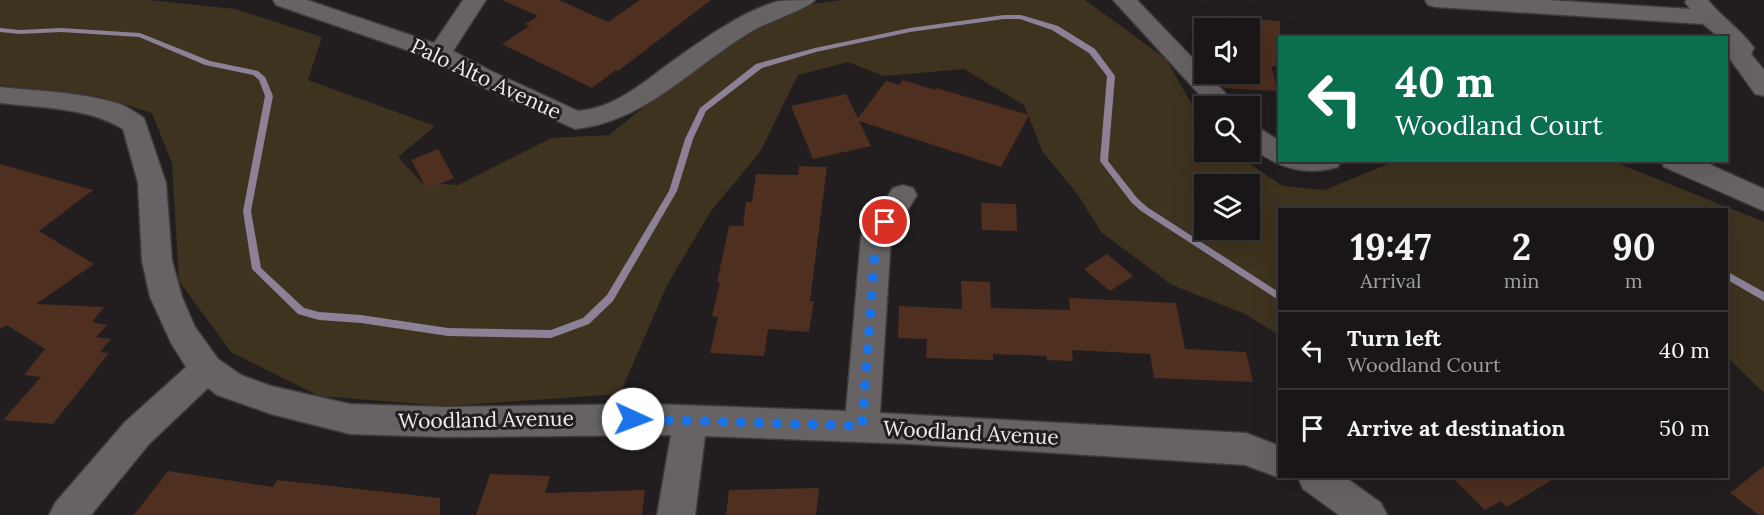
<!DOCTYPE html>
<style>
:root{--surface:#1a1617;--page:#272324;--text:#f1f3f6;--muted:#9f9fa1;--line:#383536}
body{margin:0;font-family:Lora,serif;background:var(--page);color:var(--text);height:100vh;display:flex;flex-direction:column;font-size:22px;white-space:nowrap}
*{box-sizing:border-box;margin:0}
p{font-size:20px;color:var(--muted)}
.icon{flex:none;width:33px;height:33px;fill:none;stroke:currentColor;stroke-width:2;stroke-linecap:round;stroke-linejoin:round}
.map{position:relative;flex:1;overflow:hidden}
.sheet{position:absolute;left:1278px;top:208px;width:450px;height:270px;display:flex;flex-direction:column;background:var(--surface);border-radius:0px;box-shadow:0 6px 24px #0002,0 0 0 2px var(--line)}
.sheet>*{flex:none}
.guide{position:absolute;left:1278px;top:36px;width:450px;height:126px;border-radius:0px;box-shadow:0 6px 24px #0002,0 0 0 2px var(--line);background:#0b6e4f;color:#fff;overflow:hidden}
.tools{position:absolute;left:1194px;top:18px;display:grid;gap:12px}
.tools a{display:grid;place-items:center;width:66px;height:66px;border-radius:0px;background:var(--surface);box-shadow:0 6px 24px #0002,0 0 0 2px var(--line);font-size:30px}
.pin{position:absolute;display:grid;place-items:center;width:51px;height:51px;color:#fff;margin:-26px;border:3px solid #fff;border-radius:50%;box-shadow:0 2px 6px #0007}
.me{position:absolute;width:66px;margin:-33px;rotate:92deg;stroke-linejoin:round;filter:drop-shadow(0 0 4px #0008)}
.turn{display:flex;align-items:center;gap:21px;height:126px;padding:0 18px;font-size:27px}
.turn .icon{width:78px;height:78px;stroke-width:2.5}
.turn b{display:block;font-size:42px;line-height:51px}
.eta{display:flex;justify-content:space-evenly;align-items:center;height:102px;text-align:center}
.eta b{font-size:36px;font-weight:700;line-height:42px}
ul{padding:0;list-style:none}
li{display:flex;align-items:center;gap:18px;height:78px;padding:0 18px;border-top:2px solid var(--line)}
li div{flex:1}
li b{display:block;font-size:22px}
li em{font-style:normal}
.map>svg:first-child{display:block}
.green{fill:#3e331f;fill-rule:evenodd}
.lines{fill:none;stroke-linecap:round;stroke-linejoin:round}
.stream{fill:#8c8196;fill-rule:evenodd}
.building{fill:#4e2f20}
.street-casing{stroke:#3e3a3b;stroke-width:3}
.street{fill:#676263;fill-rule:evenodd}
.route{stroke:#1a73e8;stroke-width:10;stroke-dasharray:0 18}
.labels{text-anchor:middle;stroke-width:6;stroke-linejoin:round;paint-order:stroke}
.street-label{font-size:21px;fill:#eeebeb;stroke:#221e1f}
</style>
<div class="map">
<svg width="1764" height="515" viewBox="0 0 1764 515">
<rect width="100%" height="100%" fill="#221e1f"/>
<!-- green -->
<path class="green" d="M 0,0 L 149,0 L 235,9 L 322,37 L 308,80 L 435,126 L 398,157 L 422,183 L 458,185 L 551,138 L 609,135 L 679,79 L 738,40 L 806,5 L 841,0 L 1085,0 L 1166,59 L 1190,101 L 1204,119 L 1204,152 L 1232,152 L 1283,186 L 1325,190 L 1395,161 L 1612,161 L 1764,222 L 1764,393 L 1727,357 L 1726,210 L 1280,210 L 1279,335 L 1245,314 L 1172,285 L 1101,232 L 1078,195 L 1043,152 L 1024,105 L 964,69 L 884,76 L 848,62 L 798,75 L 760,152 L 711,211 L 667,285 L 620,394 L 447,406 L 319,396 L 231,352 L 179,281 L 172,163 L 152,113 L 98,96 L 0,85 ZM 1204,184 L 1250,184 L 1250,230 L 1204,230 Z"/>
<g class="lines">
<!-- stream -->
<g class="stream">
<polygon points="1004,15 1021,15 1058,26 1095,49 1115,76 1108,161 1137,198 1147,207 1280,293 1280,301 1141,211 1131,202 1100,161 1107,76 1089,53 1052,30 1020,19 1004,19 910,32 816,52 762,68 706,111 693,139 677,191 613,301 589,324 551,338 448,336 361,323 319,320 298,314 252,269 243,211 265,96 259,80 253,75 205,65 139,37 61,32 20,34 0,32 0,28 20,30 61,28 140,33 210,61 258,71 265,77 273,96 251,211 261,268 304,308 319,312 361,315 448,328 551,330 583,318 607,295 669,191 685,139 700,108 756,64 815,48 910,28"/>
<polygon points="1726,271 1764,292 1764,301 1726,279"/>
</g>
</g>
<!-- building -->
<g class="building">
<polygon points="502,0 559,0 608,22 640,0 711,0 618,71 616,70 592,88 502,44 529,26 525,24 538,16"/>
<polygon points="1202,16 1280,21 1280,66 1271,66 1278,91 1224,88 1213,74 1250,74 1250,28 1204,30"/>
<polygon points="903,80 935,90 936,88 1029,115 1001,167 859,121 871,146 813,159 791,106 846,94 858,118 886,81 899,85"/>
<polygon points="438,149 454,178 427,189 411,160"/>
<polygon points="0,164 93,190 39,231 94,264 36,304 104,307 92,322 107,325 96,337 111,339 100,352 109,353 53,424 3,420 41,377 24,375 45,349 7,325 0,329"/>
<polygon points="799,166 827,167 810,301 814,301 809,332 768,329 764,356 710,353 718,317 712,316 720,282 717,282 729,226 743,226 746,202 752,202 756,174 798,175"/>
<polygon points="981,203 1016,204 1017,231 982,230"/>
<polygon points="1107,254 1133,276 1110,291 1084,269"/>
<polygon points="961,281 990,282 991,308 1070,310 1069,298 1176,303 1185,349 1246,352 1253,382 1154,378 1150,354 1072,350 1073,361 1047,360 1046,356 993,354 993,360 926,358 927,339 898,338 899,306 962,309"/>
<polygon points="1764,466 1764,515 1759,515 1730,493"/>
<polygon points="168,471 273,487 277,480 440,498 440,515 134,515"/>
<polygon points="490,474 550,476 545,493 645,490 642,515 476,515"/>
<polygon points="1452,477 1557,477 1507,507 1500,501 1485,510"/>
<polygon points="819,488 816,515 726,515 729,490"/>
</g>
<g class="lines">
<defs>
<g id="street">
<path d="M 273,0 L 307,0 L 434,43 L 463,0 L 486,0 L 453,51 L 491,71 L 578,111 C 613,108 639,86 667,65 C 698,43 741,11 779,1 C 790,0 804,0 815,0 C 811,7 766,23 754,30 C 695,64 646,122 575,129 L 473,83 L 430,58 L 276,5 Z"/>
<polygon points="1113,0 1137,0 1204,70 1204,74 1208,74 1237,106 1210,106"/>
<path d="M 1425,0 L 1548,0 L 1690,9 L 1685,2 L 1687,0 L 1708,0 C 1722,18 1741,29 1754,48 L 1751,54 L 1764,70 L 1764,96 L 1755,94 L 1730,59 L 1726,58 L 1726,38 L 1720,38 L 1703,24 L 1436,7 L 1428,5 Z"/>
<path d="M 0,87 C 39,91 82,92 120,104 C 128,107 136,113 144,118 L 166,183 L 172,261 L 182,297 L 195,327 L 218,359 L 241,375 L 271,386 L 350,404 L 445,407 L 651,404 L 846,411 L 861,236 L 893,188 L 903,185 L 913,188 L 917,195 L 891,237 L 880,413 L 1246,433 L 1280,446 L 1280,477 L 1282,477 L 1280,478 L 1245,465 L 911,444 L 705,436 L 695,515 L 657,515 L 671,435 L 445,437 L 350,434 L 271,414 L 217,395 L 208,388 L 149,444 L 91,515 L 49,515 L 55,503 L 125,422 L 186,367 L 171,343 L 150,297 L 142,261 L 138,183 L 123,129 C 87,107 41,108 0,103 Z"/>
<path d="M 1250,125 L 1259,128 L 1280,141 L 1280,160 L 1341,160 L 1338,167 C 1303,177 1278,167 1250,147 Z"/>
<polygon points="1661,160 1700,160 1764,189 1764,211 1664,167"/>
<polygon points="1298,477 1345,477 1381,503 1387,515 1339,515 1303,489"/>
</g>
</defs>
<!-- street casing -->
<use href="#street" class="street-casing"/>
<!-- street -->
<use href="#street" class="street"/>
</g>
<g class="lines">
<!-- route -->
<polyline class="route" points="633,419 862,426 876,236 885,222"/>
</g>
<g class="labels">
<!-- street labels -->
<g class="street-label">
<text transform="translate(486 79) rotate(25)" y="7">Palo Alto Avenue</text>
<text transform="translate(486 420) rotate(-1)" y="7">Woodland Avenue</text>
<text transform="translate(971 433) rotate(3)" y="7">Woodland Avenue</text>
</g>
</g>
</svg>
<div class="tools">
<a><svg class="icon" aria-label="sound" viewBox="0 0 24 24"><path d="M4 9h4l5-4v14l-5-4H4zM17 9q2 3 0 6"/></svg></a>
<a><svg class="icon" aria-label="search" viewBox="0 0 24 24"><circle cx="10" cy="10" r="6"/><path d="M15 15l6 6"/></svg></a>
<a><svg class="icon" aria-label="layers" viewBox="0 0 24 24"><path d="M12 4l9 5-9 5-9-5zM3 14l9 5 9-5"/></svg></a>
</div>
<div class="pin" style="left:885px;top:222px;background:#d93025"><svg class="icon" aria-label="arrive" viewBox="0 0 24 24"><path d="M6 21V4h12l-3 4 3 4H6"/></svg></div>
<svg class="me" style="left:633px;top:419px" viewBox="-20 -20 40 40"><circle r="19" fill="#fff"/><path d="M0-13L10 11 0 6-10 11z" fill="#1a73e8"/></svg>
<div class="guide">
<div class="turn"><svg class="icon" aria-label="left" viewBox="0 0 24 24"><path d="M17 20v-9H6M10 6l-5 5 5 5"/></svg><div><b>40 m</b>Woodland Court</div></div>
</div>
<section class="sheet">
<div class="eta">
<div><b>19:47</b><p>Arrival</p></div>
<div><b>2</b><p>min</p></div>
<div><b>90</b><p>m</p></div>
</div>
<ul>
<li><svg class="icon" aria-label="left" viewBox="0 0 24 24"><path d="M17 20v-9H6M10 6l-5 5 5 5"/></svg><div><b>Turn left</b><p>Woodland Court</p></div><em>40 m</em></li>
<li><svg class="icon" aria-label="arrive" viewBox="0 0 24 24"><path d="M6 21V4h12l-3 4 3 4H6"/></svg><div><b>Arrive at destination</b></div><em>50 m</em></li>
</ul>
</section>
</div>
